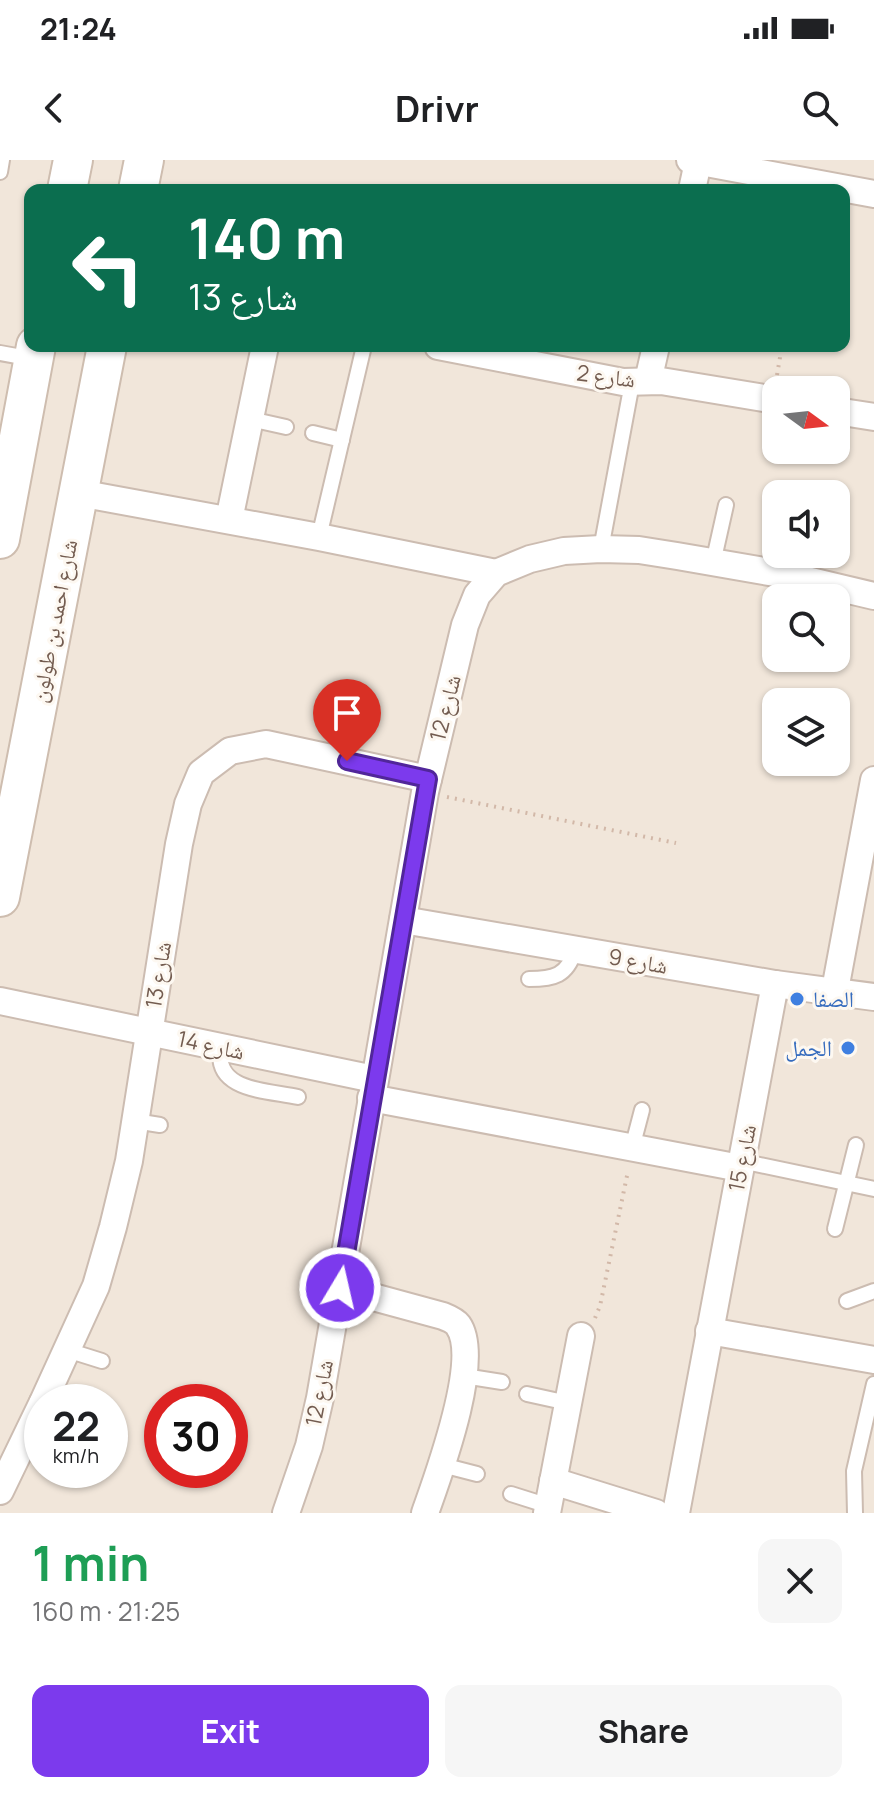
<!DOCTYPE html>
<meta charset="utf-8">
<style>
:root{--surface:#fff;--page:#f6f6f6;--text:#202124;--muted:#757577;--accent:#7c3aed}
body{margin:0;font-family:Manrope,"Noto Naskh Arabic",sans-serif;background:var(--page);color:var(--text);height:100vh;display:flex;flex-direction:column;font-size:30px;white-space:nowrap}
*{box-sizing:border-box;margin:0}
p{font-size:26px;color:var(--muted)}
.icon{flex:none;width:44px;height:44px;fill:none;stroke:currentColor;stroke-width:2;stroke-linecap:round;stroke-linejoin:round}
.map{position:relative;height:1353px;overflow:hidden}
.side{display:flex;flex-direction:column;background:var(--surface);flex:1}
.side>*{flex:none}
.banner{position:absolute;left:24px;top:24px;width:826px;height:168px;border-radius:16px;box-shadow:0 2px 6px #0004;background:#0b6e4f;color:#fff;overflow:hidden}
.needle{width:52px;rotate:105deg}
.buttons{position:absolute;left:762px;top:216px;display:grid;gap:16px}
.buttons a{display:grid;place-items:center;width:88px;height:88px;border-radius:16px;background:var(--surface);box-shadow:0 2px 6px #0004;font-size:40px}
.speed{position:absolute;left:24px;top:1224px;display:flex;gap:16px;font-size:40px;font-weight:700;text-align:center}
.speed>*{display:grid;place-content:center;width:104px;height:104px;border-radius:50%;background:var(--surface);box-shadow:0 2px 6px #0004;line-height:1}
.speed small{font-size:20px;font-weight:400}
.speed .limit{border:12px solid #d22;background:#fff;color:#111}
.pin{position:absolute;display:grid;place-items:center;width:68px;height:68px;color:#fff;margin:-82px -34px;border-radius:50% 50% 50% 0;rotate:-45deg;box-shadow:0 0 8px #0007}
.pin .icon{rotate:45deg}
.me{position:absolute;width:88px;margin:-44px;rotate:9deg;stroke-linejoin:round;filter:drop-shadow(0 0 6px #0008)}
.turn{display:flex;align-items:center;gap:28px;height:168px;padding:0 32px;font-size:36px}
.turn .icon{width:104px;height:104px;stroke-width:2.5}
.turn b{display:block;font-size:56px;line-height:68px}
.round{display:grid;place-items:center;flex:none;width:84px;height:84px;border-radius:16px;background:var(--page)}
.headline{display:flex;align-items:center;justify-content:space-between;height:136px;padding:0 32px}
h1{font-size:48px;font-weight:700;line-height:60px;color:#1e9e55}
.action{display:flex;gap:16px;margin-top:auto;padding:16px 32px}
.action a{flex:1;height:92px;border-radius:16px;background:var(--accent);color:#fff;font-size:32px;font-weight:700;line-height:92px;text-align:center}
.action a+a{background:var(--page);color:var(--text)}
.status{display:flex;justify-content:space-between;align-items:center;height:56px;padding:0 40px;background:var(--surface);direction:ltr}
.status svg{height:22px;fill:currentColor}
header{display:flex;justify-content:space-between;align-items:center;height:104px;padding:0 32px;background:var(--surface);font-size:36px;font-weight:700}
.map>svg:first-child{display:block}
.residential{fill:#f1e6da;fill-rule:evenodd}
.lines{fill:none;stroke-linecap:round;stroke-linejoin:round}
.lane-casing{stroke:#ccbcb1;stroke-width:18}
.street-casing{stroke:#ccbcb1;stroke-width:30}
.secondary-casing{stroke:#cebdaf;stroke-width:42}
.path{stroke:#d2b8a8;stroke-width:4;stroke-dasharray:2 6;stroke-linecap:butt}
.lane{stroke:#fff;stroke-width:14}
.street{stroke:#fff;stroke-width:26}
.secondary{stroke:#fff;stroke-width:38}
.route-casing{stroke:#51269a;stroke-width:20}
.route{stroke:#7c3aed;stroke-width:14}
.shop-dot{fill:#3f7fe0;stroke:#fdf8f1;stroke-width:3}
.labels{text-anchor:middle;stroke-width:6;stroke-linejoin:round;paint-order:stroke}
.street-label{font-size:22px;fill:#735c50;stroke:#fdf8f1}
.shop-label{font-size:22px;fill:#366cbe;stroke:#fdf8f1;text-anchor:start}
</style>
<div class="status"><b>21:24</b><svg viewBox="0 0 49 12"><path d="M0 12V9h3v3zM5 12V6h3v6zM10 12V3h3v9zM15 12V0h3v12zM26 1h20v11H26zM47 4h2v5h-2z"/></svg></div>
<header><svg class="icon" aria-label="back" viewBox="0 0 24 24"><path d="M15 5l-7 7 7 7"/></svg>Drivr<svg class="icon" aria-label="search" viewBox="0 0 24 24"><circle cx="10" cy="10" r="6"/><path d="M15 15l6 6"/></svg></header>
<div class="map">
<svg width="874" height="1353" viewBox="0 0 874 1353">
<rect width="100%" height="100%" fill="#faf4eb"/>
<!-- residential -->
<path class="residential" d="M 0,0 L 874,0 L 874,1353 L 0,1353 ZM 30,30 L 844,30 L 844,186 L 30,186 ZM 776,230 L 836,230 L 836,290 L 776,290 ZM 776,334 L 836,334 L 836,394 L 776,394 ZM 776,438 L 836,438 L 836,498 L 776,498 ZM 776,542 L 836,542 L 836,602 L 776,602 ZM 42,1242 L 110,1242 L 110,1310 L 42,1310 ZM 162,1242 L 230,1242 L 230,1310 L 162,1310 Z"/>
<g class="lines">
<defs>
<g id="lane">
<polyline points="0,12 2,0"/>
<polyline points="0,193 33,199"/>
<polyline points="250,259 286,267"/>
<polyline points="313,273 342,280"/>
<polyline points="319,377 364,186"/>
<polyline points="601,389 632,223"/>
<polyline points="713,403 726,345"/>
<polyline points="781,414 786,394"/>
<path d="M 529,819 C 554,819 567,816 575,790"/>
<path d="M 221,887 C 213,931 265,930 298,937"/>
<polyline points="135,961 160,965"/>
<polyline points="632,988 642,950"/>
<polyline points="741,1001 874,1029"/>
<polyline points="835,1069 856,985"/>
<polyline points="847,1141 874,1131"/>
<polyline points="67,1190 102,1201"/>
<polyline points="464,1216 502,1222"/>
<polyline points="527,1234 568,1243"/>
<polyline points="442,1305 477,1314"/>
<polyline points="511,1334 549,1346"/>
<polyline points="855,1353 854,1311 874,1224"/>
</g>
<g id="street">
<polyline points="690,0 874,34"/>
<polyline points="692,30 698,2"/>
<polyline points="438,186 623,222 661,221 776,240"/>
<polyline points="648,221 656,186"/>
<polyline points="836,251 874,257"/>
<polyline points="79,333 319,377 496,413"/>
<polyline points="229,360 265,186"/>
<polyline points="403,760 775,824 874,837"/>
<polyline points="835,830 874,620"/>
<polyline points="0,841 374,919"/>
<polyline points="371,938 740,1008"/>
<path d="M 340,1128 L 443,1156 C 448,1158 455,1161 458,1165 C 482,1199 438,1316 425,1353"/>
<polyline points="709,1171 874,1200"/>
<polyline points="43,1242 96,1126 113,1067 129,1001 179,684 188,644 201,613 230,591 266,584 428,619"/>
<polyline points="553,1321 656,1353"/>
<polyline points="0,1331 42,1244"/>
<polyline points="286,1353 309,1286 320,1238 425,632 465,465 477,435 496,413 530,399 564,391 601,389 639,390 677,396 781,414 874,436"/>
<polyline points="547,1353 581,1176"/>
<polyline points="676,1353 775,824"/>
</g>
<g id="secondary">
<polyline points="67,30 73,0"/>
<polyline points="138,30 144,0"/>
<polyline points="0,379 36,186"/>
<polyline points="0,737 107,186"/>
</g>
</defs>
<!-- lane casing -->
<use href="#lane" class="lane-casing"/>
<!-- street casing -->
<use href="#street" class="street-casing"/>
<!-- secondary casing -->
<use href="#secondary" class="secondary-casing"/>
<!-- path -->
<g class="path">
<polyline points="777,215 782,186"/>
<polyline points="447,637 676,683"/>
<polyline points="595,1158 600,1146 628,1011"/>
</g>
<!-- lane -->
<use href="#lane" class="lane"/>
<!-- street -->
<use href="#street" class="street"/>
<!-- secondary -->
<use href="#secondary" class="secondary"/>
</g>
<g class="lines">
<defs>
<polyline id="route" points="340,1128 428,619 347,601"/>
</defs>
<!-- route casing -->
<use href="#route" class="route-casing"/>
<!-- route -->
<use href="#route" class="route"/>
</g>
<!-- markers -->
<g class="shop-dot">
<circle cx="797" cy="839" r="8"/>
<circle cx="848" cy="888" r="8"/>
</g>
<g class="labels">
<!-- street labels -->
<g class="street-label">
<text transform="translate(606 216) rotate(7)" y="8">شارع 2</text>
<text transform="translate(54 461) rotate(-79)" y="8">شارع احمد بن طولون</text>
<text transform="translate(445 548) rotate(-76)" y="8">شارع 12</text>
<text transform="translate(638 801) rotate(10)" y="8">شارع 9</text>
<text transform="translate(158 815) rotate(-81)" y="8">شارع 13</text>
<text transform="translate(211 885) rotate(12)" y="8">شارع 14</text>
<text transform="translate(742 998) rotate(-79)" y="8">شارع 15</text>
<text transform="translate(319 1233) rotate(-79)" y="8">شارع 12</text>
</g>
<!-- shop labels -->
<g class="shop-label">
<text x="813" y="847">الصفا</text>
<text x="832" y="896" text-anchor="end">الجمل</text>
</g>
</g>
</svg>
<div class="buttons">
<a><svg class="needle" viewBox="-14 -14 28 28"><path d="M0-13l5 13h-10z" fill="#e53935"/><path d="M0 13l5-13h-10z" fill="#757577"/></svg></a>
<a><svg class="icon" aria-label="sound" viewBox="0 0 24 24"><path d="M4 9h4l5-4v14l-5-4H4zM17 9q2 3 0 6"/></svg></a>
<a><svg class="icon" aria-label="search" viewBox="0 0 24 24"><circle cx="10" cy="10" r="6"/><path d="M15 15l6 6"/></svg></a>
<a><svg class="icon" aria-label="layers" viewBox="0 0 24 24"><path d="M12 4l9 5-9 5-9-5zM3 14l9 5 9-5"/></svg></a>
</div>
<div class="speed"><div>22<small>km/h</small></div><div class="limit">30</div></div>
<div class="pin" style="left:347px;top:601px;background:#d93025"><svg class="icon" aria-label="arrive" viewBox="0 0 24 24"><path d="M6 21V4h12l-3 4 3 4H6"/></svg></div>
<svg class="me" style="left:340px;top:1128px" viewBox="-20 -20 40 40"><circle r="17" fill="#7c3aed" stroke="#fff" stroke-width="3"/><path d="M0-11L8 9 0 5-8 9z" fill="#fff"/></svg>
<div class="banner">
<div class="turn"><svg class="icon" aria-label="left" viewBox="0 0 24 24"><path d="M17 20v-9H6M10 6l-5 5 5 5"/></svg><div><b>140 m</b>شارع 13</div></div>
</div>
</div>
<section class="side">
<div class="headline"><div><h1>1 min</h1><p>160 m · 21:25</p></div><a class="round"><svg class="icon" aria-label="close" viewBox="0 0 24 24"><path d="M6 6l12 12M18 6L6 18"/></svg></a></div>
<div class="action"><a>Exit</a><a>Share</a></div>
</section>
